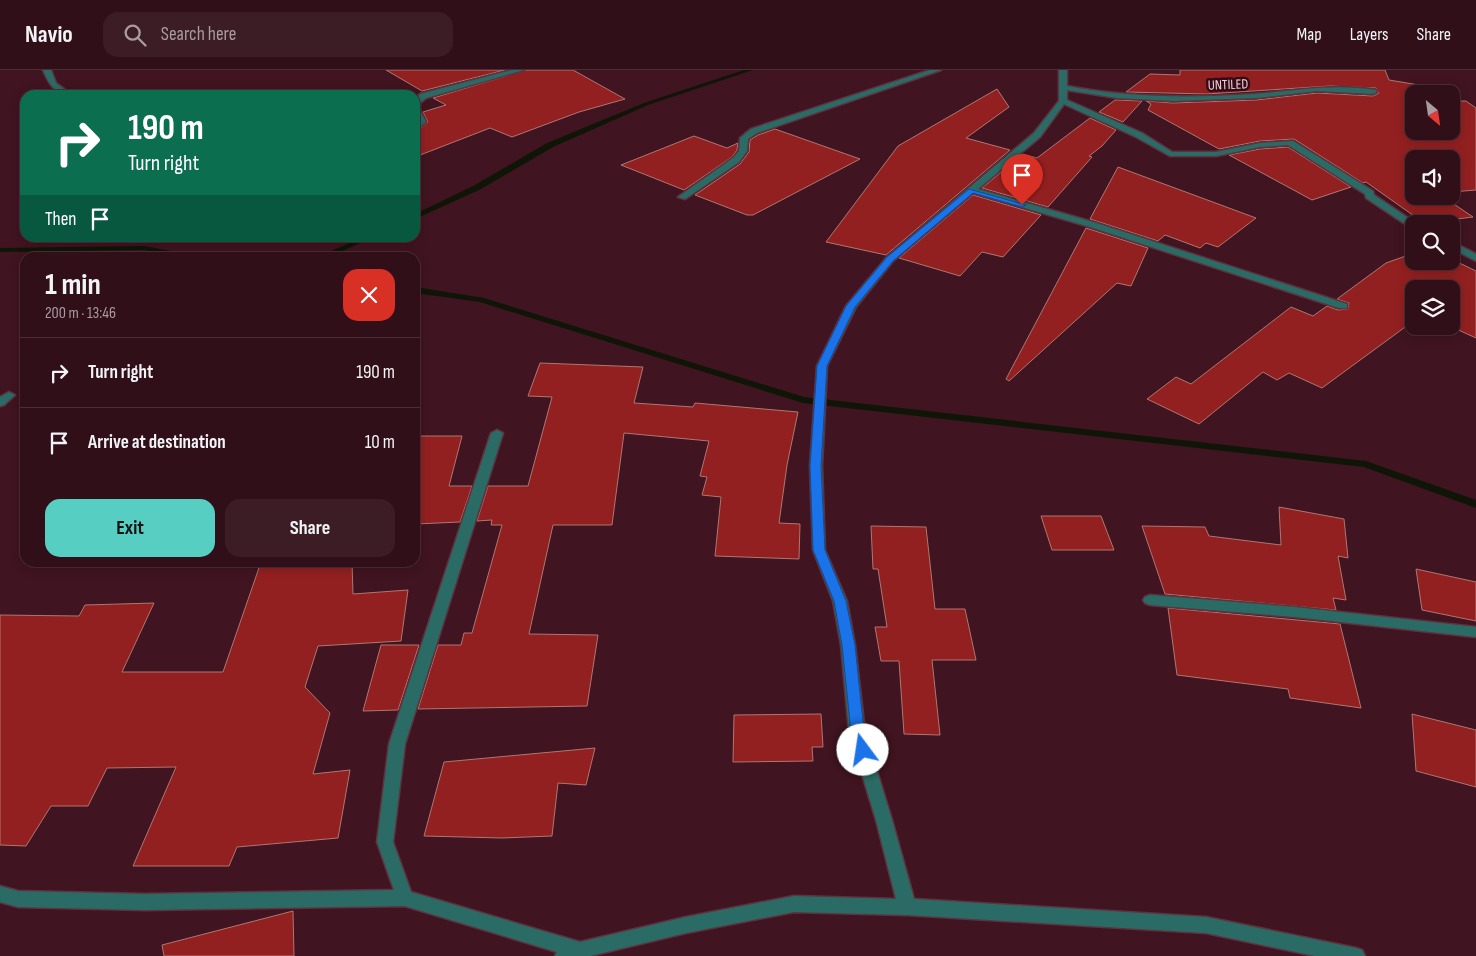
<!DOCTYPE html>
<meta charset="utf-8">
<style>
:root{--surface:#300f18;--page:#3c1d25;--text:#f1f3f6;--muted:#a89ca2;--line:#4b2f37;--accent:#57cec2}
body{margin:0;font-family:"Sofia Sans Condensed",sans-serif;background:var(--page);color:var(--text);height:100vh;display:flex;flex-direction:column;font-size:19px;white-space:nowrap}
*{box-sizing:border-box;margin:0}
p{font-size:16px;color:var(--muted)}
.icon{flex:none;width:28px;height:28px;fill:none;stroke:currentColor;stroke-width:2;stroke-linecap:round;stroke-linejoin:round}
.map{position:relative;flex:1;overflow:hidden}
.details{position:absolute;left:20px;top:182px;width:400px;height:315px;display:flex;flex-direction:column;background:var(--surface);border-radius:15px;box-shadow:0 2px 12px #0003,0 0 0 1px var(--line)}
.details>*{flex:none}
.hud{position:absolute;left:20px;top:20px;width:400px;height:152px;border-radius:15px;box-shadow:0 2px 12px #0003,0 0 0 1px var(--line);background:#0b6e4f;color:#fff;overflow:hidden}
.needle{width:32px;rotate:151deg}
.tools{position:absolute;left:1405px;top:15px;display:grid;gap:10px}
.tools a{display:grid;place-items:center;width:55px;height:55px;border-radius:10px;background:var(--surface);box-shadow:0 2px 12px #0003,0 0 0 1px var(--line);font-size:25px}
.pin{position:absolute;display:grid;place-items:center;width:42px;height:42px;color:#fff;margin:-51px -21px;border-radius:50% 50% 50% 0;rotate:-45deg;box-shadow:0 0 5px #0007}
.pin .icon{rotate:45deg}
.me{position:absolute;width:55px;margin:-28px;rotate:346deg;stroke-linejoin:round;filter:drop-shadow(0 0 4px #0008)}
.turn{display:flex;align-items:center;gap:18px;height:105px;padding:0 25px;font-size:22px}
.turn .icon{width:65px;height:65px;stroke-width:2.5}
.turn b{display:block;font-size:35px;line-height:42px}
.then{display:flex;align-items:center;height:48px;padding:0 25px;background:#0003;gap:10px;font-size:19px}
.round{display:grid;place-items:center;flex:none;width:52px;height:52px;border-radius:15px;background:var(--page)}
.overview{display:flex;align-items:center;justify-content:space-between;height:85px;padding:0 25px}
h1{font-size:30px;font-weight:700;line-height:38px}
.primary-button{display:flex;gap:10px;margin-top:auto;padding:10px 25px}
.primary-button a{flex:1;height:58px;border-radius:15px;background:var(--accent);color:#111;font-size:20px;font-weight:700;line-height:58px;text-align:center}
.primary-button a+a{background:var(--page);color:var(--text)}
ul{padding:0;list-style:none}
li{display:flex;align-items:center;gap:15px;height:70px;padding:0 25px;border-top:1px solid var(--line)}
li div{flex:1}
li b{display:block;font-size:19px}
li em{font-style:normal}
header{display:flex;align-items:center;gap:30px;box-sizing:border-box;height:70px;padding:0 25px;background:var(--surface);border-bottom:1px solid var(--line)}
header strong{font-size:24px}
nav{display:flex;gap:28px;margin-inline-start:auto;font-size:18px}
.search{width:350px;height:45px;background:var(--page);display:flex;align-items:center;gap:12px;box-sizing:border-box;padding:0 18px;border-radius:15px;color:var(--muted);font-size:19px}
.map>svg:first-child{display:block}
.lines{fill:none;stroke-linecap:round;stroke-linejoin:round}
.stream{fill:#101607;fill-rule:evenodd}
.building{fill:#932021;stroke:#ae7771}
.minor-casing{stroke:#5c333e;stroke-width:3}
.minor{fill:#2a6c65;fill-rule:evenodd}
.route{fill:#1a73e8;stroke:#114b97}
.labels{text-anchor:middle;stroke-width:5;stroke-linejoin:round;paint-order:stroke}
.far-street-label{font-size:14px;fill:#f2d4d9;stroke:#350a17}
</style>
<header>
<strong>Navio</strong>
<div class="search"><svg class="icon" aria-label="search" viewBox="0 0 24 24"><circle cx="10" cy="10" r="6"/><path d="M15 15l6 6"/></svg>Search here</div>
<nav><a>Map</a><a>Layers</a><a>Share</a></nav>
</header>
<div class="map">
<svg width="1476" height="886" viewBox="0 0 1476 886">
<rect width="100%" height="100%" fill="#401420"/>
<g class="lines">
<!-- stream -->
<g class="stream">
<polygon points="744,0 753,0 648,35 553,77 481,119 415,149 415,144 475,115 547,73 644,33"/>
<polygon points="361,168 371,168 327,188 315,188"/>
<polygon points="144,176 209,188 187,188 144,180 0,182 0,178"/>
<polygon points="415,217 484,228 804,327 1366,391 1476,430 1476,438 1364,397 803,333 480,232 415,223"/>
</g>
</g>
<!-- building -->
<g class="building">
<polygon points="386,0 505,0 422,21"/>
<polygon points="526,0 573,0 625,29 579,42 512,67 490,58 415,87 415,63 428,52 423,42 446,35 433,28"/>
<polygon points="1180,0 1385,0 1389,10 1425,16 1429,24 1414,24 1414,61 1451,61 1451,31 1466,31 1476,38 1476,120 1451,122 1451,89 1414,89 1414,126 1442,126 1473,147 1424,153 1366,112 1363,113 1294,69 1260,71 1219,79 1148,40 1151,34 1146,31 1173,33 1256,30 1317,23 1373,26 1379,23 1376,18 1330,16 1207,24 1126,22 1150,4 1180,5"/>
<polygon points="997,19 1009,37 966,68 1010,80 886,185 826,172 898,76"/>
<polygon points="1115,30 1117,30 1142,31 1123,52 1099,42"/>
<polygon points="1090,48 1116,60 1102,76 1089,86 1092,87 1048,137 982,118 1023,84 1037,88"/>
<polygon points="775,59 860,89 753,145 747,145 695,125 740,94 749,82 750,70 758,65"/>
<polygon points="694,66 727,78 738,73 737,80 732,87 684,120 621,95"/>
<polygon points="1288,77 1351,117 1312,130 1229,85 1260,79"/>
<polygon points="1118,97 1256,148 1218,177 1206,173 1200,178 1165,165 1158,171 1090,149"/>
<polygon points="973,125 1041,145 1003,187 982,182 960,206 899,188"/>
<polygon points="1086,158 1148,178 1131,216 1117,213 1009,311 1006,309"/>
<polygon points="1414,183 1414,191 1451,191 1451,189 1476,201 1476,268 1454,258 1446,265 1422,256 1451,256 1451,219 1414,219 1414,253 1412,252 1322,318 1289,303 1277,310 1263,302 1199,354 1147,329 1176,307 1191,314 1291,237 1313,246 1327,236 1338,240 1348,239 1349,233 1337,229 1386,193"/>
<polygon points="540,293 643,297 634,333 693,337 695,333 798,342 787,395 779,453 800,454 799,489 715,486 721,427 702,425 707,407 700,406 709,371 624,363 612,455 553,455 529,564 598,565 587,636 418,639 438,575 461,575 464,563 472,563 502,455 491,455 492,450 477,451 488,416 528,416 552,327 528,326"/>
<polygon points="415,366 462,366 449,416 472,416 460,452 415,454"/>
<polygon points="1279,437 1344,449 1348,488 1338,486 1346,530 1333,528 1336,540 1165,524 1142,456 1205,457 1209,466 1281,475"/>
<polygon points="1041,446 1101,446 1114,480 1052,480"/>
<polygon points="871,456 926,457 935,539 965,539 976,590 932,590 940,665 904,664 899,591 881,591 875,557 887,557 878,499 873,499"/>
<polygon points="261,492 352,492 353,524 408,520 401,571 318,576 305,617 330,643 313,704 350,700 338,768 237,777 229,796 133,796 176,697 107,698 88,736 51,736 26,776 0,775 0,545 79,546 85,535 154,533 122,602 223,602"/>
<polygon points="1416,499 1476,512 1476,551 1422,540"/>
<polygon points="1168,538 1340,554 1361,638 1290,628 1288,619 1177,605"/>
<polygon points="381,575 419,575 398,640 363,641"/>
<polygon points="821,644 823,677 812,677 813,691 733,692 734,645"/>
<polygon points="1412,644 1476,660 1476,717 1416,701"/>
<polygon points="595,678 586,715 558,713 552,766 502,768 424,766 444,692"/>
<polygon points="293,841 294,886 164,886 162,875"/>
</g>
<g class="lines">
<defs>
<g id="minor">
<path d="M 43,0 L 51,0 L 56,13 L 72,25 C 55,25 49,14 43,0 Z"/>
<polygon points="512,0 524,0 426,28 420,33 420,40 426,52 415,61 415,55 418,52 415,46 415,29 420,24"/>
<polygon points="930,0 941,0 757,63 748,69 747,81 739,92 685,129 678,127 733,88 739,81 740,68 751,59"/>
<path d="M 1059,0 L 1067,0 L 1067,16 C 1129,28 1191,28 1254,24 C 1295,21 1334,13 1376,20 L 1377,22 L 1373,24 L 1317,21 L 1256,28 L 1173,31 L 1117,28 L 1067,20 L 1067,30 L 1142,63 L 1172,82 L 1216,82 L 1260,73 L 1293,71 L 1373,121 L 1374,125 L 1417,154 L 1414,154 L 1414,159 L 1411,158 L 1366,128 L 1365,124 L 1288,75 L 1260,77 L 1216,86 L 1170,86 L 1136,67 L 1064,34 L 1040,67 L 978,119 L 1093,152 L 1347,234 L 1347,238 L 1339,238 L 1087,156 L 973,123 L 893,191 L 856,237 L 827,296 L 822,396 L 825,480 L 847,531 L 855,575 L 865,662 L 892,750 L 914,829 L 1206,847 L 1356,878 L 1362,880 L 1365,886 L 1315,886 L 1206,863 L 907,845 L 794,842 L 686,863 L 590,886 L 555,886 L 557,882 L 405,836 L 145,840 L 18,837 L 0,832 L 0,816 L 18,821 L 145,824 L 394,820 L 377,772 L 389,674 L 491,363 L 497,360 L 503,363 L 405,674 L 393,772 L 411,822 L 580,872 L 686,847 L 794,826 L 896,829 L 876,750 L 849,662 L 841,575 L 833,531 L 813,480 L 810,396 L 817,296 L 846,236 L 887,187 L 1034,63 L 1059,31 Z"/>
<polygon points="1451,171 1476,184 1476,191 1451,178"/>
<polygon points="9,322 15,325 4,335 0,336 0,327"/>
<polygon points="1150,525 1295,537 1476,557 1476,567 1295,547 1150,535 1145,533 1143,530 1145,527"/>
</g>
</defs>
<!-- minor casing -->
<use href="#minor" class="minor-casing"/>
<!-- minor -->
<use href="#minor" class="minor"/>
</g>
<!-- route -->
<polygon class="route" points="969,119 1026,135 1022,137 973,123 893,191 855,237 827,296 821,396 825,480 846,531 855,575 864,662 870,680 868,684 863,686 858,684 851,662 842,575 834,531 813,480 810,396 817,296 846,236 887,187"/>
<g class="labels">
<!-- far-street labels -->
<g class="far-street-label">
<text transform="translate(1228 14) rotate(-2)" y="5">UNTILED</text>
</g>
</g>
</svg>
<div class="tools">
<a><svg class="needle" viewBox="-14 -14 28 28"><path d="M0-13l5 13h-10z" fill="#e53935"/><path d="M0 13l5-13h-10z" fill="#a89ca2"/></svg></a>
<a><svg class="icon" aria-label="sound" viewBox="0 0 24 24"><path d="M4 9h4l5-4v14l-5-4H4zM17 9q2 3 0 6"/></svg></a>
<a><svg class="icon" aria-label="search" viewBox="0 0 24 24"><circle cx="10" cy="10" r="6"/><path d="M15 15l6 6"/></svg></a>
<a><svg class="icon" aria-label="layers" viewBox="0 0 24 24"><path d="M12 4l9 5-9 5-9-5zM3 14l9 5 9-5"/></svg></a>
</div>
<div class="pin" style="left:1022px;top:135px;background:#d93025"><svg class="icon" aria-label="arrive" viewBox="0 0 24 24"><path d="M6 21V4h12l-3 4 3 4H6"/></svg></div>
<svg class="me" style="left:863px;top:680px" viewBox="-20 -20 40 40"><circle r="19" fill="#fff"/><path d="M0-13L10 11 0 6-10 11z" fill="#1a73e8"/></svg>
<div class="hud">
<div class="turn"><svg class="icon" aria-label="right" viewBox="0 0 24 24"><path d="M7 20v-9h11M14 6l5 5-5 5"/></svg><div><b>190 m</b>Turn right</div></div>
<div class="then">Then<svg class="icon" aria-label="arrive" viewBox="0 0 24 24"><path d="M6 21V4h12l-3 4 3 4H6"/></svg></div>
</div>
<section class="details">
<div class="overview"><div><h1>1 min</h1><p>200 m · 13:46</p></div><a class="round" style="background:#d93025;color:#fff"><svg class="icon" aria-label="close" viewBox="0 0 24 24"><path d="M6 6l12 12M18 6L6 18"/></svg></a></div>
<ul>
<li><svg class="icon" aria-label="right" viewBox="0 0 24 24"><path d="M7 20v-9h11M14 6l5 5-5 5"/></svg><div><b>Turn right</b></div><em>190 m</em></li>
<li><svg class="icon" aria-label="arrive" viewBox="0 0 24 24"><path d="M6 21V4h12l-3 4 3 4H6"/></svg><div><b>Arrive at destination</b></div><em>10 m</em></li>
</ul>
<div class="primary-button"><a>Exit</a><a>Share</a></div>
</section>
</div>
